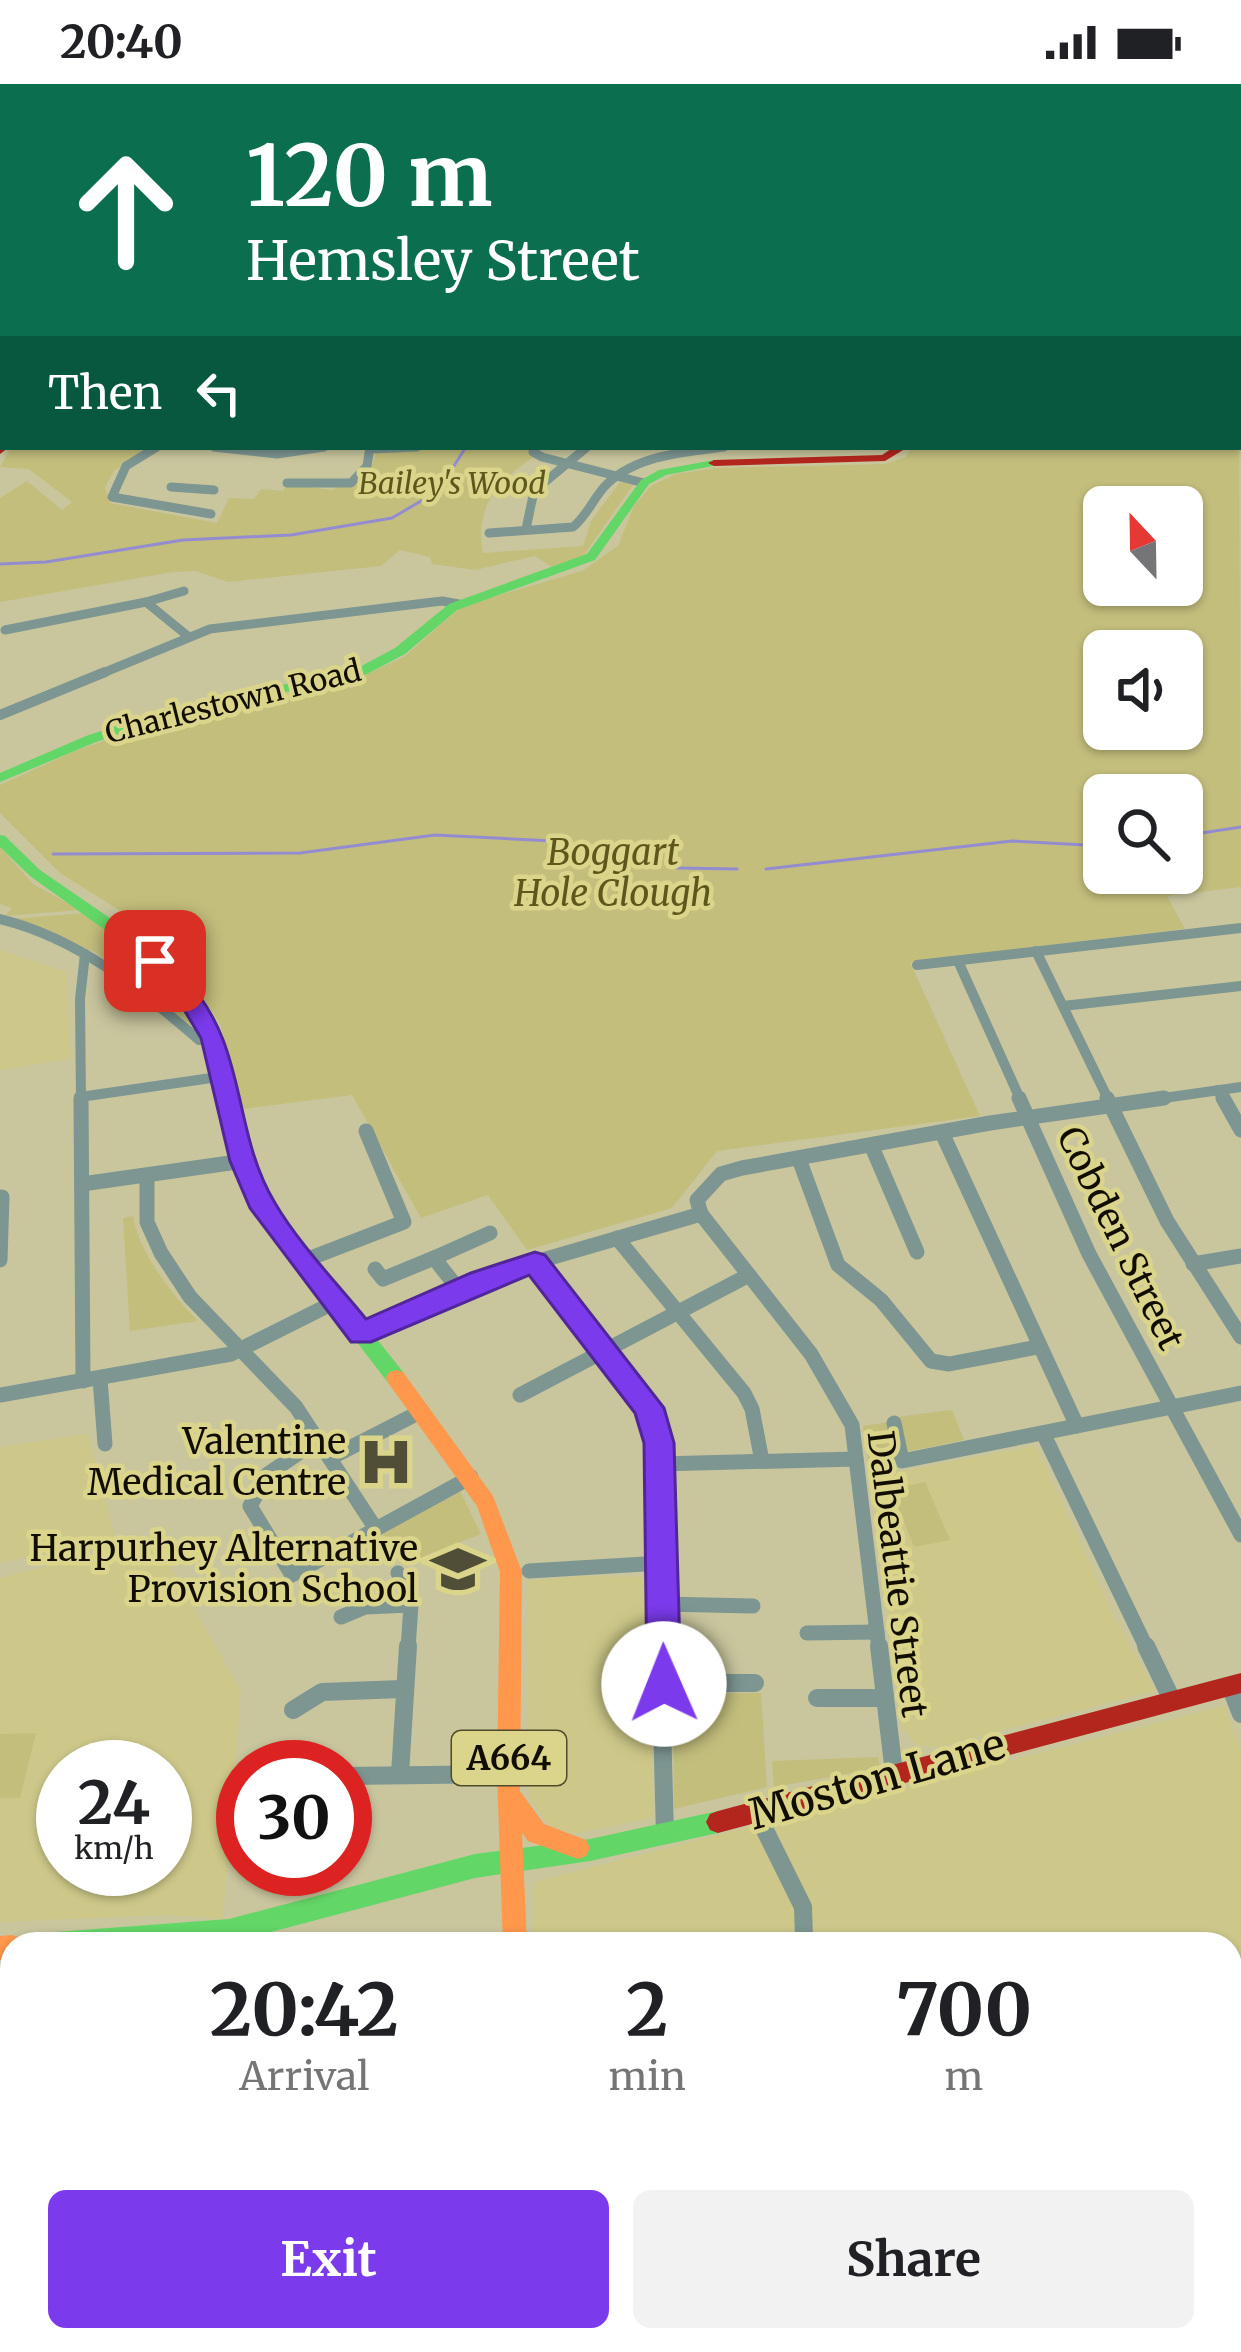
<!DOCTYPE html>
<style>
:root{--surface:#fff;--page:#f2f2f2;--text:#202124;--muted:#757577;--accent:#7c3aed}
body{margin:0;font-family:Merriweather,serif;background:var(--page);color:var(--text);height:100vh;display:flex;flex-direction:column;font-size:45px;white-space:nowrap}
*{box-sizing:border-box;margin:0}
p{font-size:39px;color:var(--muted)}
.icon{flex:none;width:66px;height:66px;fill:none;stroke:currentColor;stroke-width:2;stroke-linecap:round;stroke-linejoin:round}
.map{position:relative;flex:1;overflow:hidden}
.panel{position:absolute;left:0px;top:1848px;width:1242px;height:420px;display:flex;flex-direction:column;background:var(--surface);border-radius:36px 36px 0 0;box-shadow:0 3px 9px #0004}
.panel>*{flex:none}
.top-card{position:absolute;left:0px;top:0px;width:1242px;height:366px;box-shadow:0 3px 9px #0004;background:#0b6e4f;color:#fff;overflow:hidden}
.needle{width:78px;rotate:338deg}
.buttons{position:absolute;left:1083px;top:402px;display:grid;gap:24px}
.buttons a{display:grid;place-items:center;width:120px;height:120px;border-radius:18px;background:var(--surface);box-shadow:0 3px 9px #0004;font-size:60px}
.speed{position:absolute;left:36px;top:1656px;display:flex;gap:24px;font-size:60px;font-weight:700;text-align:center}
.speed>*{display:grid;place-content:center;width:156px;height:156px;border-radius:50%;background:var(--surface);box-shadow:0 3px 9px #0004;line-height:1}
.speed small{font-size:30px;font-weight:400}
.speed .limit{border:18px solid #d22;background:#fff;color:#111}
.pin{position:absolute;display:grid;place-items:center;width:102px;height:102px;color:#fff;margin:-51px;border-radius:24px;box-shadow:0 6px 18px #0006}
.me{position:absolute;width:132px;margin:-66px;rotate:359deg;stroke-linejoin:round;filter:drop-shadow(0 0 9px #0008)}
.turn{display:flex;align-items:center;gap:42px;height:252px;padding:0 48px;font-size:54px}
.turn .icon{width:156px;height:156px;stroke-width:2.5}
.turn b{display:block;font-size:84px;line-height:102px}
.then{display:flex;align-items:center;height:114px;padding:0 48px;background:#0003;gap:24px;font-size:45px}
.eta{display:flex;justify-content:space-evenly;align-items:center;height:204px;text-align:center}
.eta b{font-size:72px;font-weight:700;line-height:84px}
.primary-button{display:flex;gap:24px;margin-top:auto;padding:24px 48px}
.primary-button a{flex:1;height:138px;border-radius:18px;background:var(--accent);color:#fff;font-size:48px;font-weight:700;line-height:138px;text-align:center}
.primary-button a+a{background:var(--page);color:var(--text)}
.status{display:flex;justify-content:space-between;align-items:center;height:84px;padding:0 60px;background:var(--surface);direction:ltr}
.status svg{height:33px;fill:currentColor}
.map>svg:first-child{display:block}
.built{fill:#cdc889;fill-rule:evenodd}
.green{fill:#c3be7c;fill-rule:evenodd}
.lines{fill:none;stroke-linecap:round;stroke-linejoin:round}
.stream{stroke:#948cd0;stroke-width:3}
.street-far4{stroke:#7d9692;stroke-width:8}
.street-far3{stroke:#7d9692;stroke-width:9}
.street-far2{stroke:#7d9692;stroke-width:10}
.street-far1{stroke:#7d9692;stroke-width:15}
.street{stroke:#7d9692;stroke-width:18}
.fast{fill:#63d668;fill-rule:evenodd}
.slow{fill:#ff974d;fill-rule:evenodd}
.jam{fill:#b3261e;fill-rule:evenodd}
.route{fill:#7c3aed;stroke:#51269a;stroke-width:3}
.labels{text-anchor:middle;stroke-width:9;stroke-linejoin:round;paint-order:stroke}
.far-park-label{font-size:30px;font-style:italic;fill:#5d571c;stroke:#dbd58c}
.far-street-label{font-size:30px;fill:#110e00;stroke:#dbd58c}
.shield{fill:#dbd58c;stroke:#4e4a2a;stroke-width:3}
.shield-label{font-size:33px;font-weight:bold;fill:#110e00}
.park-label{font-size:36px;font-style:italic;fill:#5d571c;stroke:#dbd58c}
.street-label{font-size:36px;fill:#110e00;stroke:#dbd58c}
.poi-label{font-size:36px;fill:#110e00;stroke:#dbd58c;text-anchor:end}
.near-street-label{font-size:42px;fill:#110e00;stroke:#dbd58c}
</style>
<div class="status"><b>20:40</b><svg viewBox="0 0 49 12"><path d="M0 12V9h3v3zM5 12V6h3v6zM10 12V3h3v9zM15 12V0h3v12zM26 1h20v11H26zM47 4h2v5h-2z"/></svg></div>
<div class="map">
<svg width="1241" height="2268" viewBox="0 0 1241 2268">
<rect width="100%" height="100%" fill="#c9c69e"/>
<!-- built -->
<g class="built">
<polygon points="0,866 66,888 70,975 0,986"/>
<polygon points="88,1350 115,1453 0,1479 0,1363"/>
<polygon points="1036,1362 1115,1534 1155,1607 938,1663 918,1662 902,1645 870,1393"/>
<path d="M 155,1455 L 241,1607 L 223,1835 L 166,1831 L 0,1838 L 0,1714 L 20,1714 L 35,1649 L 0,1650 L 0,1494 ZM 63,1683 L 165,1683 L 165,1785 L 63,1785 Z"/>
<polygon points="582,1492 650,1493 653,1734 573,1750 549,1742 529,1713 527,1497"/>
<polygon points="1224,1622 1241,1665 1241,2268 780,2268 779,2256 1230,2256 1230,1860 533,1860 534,1798"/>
</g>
<!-- green -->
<g class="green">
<path d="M 1239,319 L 1241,803 L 1167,812 L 1185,845 L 910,878 L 980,1032 L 717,1067 L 672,1124 L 527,1166 L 488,1111 L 421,1134 L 352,1011 L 242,1025 L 220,940 L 195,901 L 143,841 L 60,789 L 0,729 L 0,701 L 75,667 L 167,635 L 356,595 L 404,573 L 462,522 L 582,487 L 618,462 L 634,422 L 651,402 L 676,390 L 714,384 L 885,380 L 906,373 L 912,363 L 1239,363 ZM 1104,423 L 1182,423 L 1182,501 L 1104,501 ZM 1104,567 L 1182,567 L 1182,645 L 1104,645 ZM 1104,711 L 1182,711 L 1182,789 L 1104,789 Z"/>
<path d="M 11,363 L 147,363 L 114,387 L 105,403 L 110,419 L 217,439 L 229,414 L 254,415 L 261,405 L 283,407 L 288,400 L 332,406 L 369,390 L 377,366 L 532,363 L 534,373 C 498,397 474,422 483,469 L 583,462 L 591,437 L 620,398 L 633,401 L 584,471 L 553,484 L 535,472 L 475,486 L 432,480 L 430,473 L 400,466 L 381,482 L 228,498 L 196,487 L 173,488 L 0,518 L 0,414 L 27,397 L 62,426 L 72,418 L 29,385 L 0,383 Z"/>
<polygon points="0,763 33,800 80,826 4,832 12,824 0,820"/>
<polygon points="85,829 159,894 194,943 97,869 12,835"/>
<path d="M 133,1132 C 139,1169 172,1211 198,1237 L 130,1247 L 123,1134 Z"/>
<polygon points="952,1326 964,1356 906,1368 896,1333"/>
<polygon points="889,1338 897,1388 870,1393 863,1342"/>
<polygon points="925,1398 950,1456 914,1463 891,1405"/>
<polygon points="460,1407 481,1450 407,1479 383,1450"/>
<polygon points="761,1609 767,1703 674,1725 673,1610"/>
<polygon points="36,1649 20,1714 0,1714 0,1650"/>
<polygon points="878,1673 880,1684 774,1703 772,1677"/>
</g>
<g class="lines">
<!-- stream -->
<g class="stream">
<polyline points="0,480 46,478 183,456 291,451 392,434 438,407 466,363"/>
<polyline points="1182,752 1241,743"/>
<polyline points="53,770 300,769 435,751 553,757 650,782"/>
<polyline points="677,784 737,785"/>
<polyline points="766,785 1012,757 1104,762"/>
</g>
<!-- street-far4 -->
<polyline class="street-far4" points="739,3 774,0"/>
<!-- street-far3 -->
<g class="street-far3">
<polyline points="157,363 126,382 112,413 211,430"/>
<polyline points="214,363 277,370 324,363"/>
<polyline points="534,363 533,368 542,373 644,399"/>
<polyline points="371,365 417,363"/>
<polyline points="287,399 351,399 367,382 370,363"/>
<polyline points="171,403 214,406"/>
<polyline points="526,445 534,407 587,363"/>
<path d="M 489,449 L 573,443 C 588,431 594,412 608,399 C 638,371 685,368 724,363"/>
<polyline points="146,518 184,507"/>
<polyline points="5,546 146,518 189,553"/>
<polyline points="98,591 210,545 442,517 459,520"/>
</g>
<!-- street-far2 -->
<g class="street-far2">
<polyline points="0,631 105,588"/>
<path d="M 0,835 C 78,854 139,904 199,956 L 214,954"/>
<polyline points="1036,867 1109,1017"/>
<polyline points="958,877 1021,1017"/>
<polyline points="917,881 1241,844"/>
<polyline points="1063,922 1241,902"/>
<polyline points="1218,1006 1224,1017"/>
<polyline points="80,1013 225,992"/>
<polyline points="81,1017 80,915 85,870"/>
<polyline points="1143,1017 1241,1003"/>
</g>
<!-- street-far1 -->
<g class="street-far1">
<polyline points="81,1014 83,1297"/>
<polyline points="1019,1014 1089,1170 1241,1451"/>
<polyline points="1107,1014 1167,1137 1241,1253"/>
<polyline points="1223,1014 1241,1046"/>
<polyline points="943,1051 1077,1342"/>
<polyline points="872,1063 917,1168"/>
<polyline points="799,1075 838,1181 881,1216 931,1277 949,1280 1038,1263"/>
<polyline points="147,1091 147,1138 161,1169 190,1213 296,1323 376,1445"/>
<polyline points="82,1100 244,1077"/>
<polyline points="701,1130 811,1270 852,1341 879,1565"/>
<polyline points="701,1130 697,1116 721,1090 742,1084 990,1039 1164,1014"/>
<polyline points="617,1154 744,1309 752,1325 762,1377"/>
<polyline points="434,1174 490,1149"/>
<polyline points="0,1176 2,1113"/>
<polyline points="303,1177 404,1138 366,1047"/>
<polyline points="535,1178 655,1337 661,1565"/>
<polyline points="1193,1180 1241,1172"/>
<polyline points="375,1185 383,1195 434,1174 459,1206"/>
<polyline points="361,1250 505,1187 701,1130"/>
<polyline points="100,1295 105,1360"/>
<polyline points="0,1311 231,1270 335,1218"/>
<polyline points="520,1311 749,1191"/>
<polyline points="894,1339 902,1377 1241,1309"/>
<polyline points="1043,1349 1147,1565"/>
<polyline points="319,1355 268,1390 250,1422 292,1491 471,1393"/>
<polyline points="332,1373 422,1327"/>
<polyline points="659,1380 856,1375"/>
<polyline points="529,1487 661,1479"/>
<polyline points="398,1489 410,1506 411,1521"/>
<polyline points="662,1520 753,1522"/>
<polyline points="341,1533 365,1523 411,1521 408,1565"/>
<polyline points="807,1549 877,1548"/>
</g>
<!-- street -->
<g class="street">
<polyline points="660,1562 665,1751"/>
<polyline points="879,1562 894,1689"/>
<polyline points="1146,1562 1172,1616"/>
<polyline points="664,1599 755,1599"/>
<polyline points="1230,1602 1241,1630"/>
<polyline points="817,1614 885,1614"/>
<polyline points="293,1626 322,1608 402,1605"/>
<polyline points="400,1690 408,1562"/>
<polyline points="345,1692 508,1690"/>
<polyline points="757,1730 803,1823 804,1854"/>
<polyline points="0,1972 12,1971"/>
<polyline points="86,2256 86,2268"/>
</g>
<!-- fast -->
<g class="fast">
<polygon points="1237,3 1241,3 1241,7 1239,7"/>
<rect x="0" y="39" width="3" height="6"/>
<rect x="1239" y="277" width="2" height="6"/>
<polygon points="714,376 720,379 718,381 666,391 649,400 595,476 457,526 405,570 365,591 173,632 96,658 0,698 0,689 86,652 165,626 356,585 395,564 449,520 587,470 641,396 659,386"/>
<polygon points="0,751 5,752 40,786 149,861 211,930 230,976 253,1077 271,1121 403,1288 406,1294 403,1300 396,1302 389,1300 254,1124 235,1077 214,976 198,936 137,869 30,792 0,763"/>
<polygon points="718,1727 726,1730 730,1738 726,1746 718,1749 590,1777 475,1794 229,1859 43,1860 46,1851 55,1848 229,1835 475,1770 590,1755"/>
<polygon points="494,2256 522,2256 521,2268 493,2268"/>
</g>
<!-- slow -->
<g class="slow">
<polygon points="204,0 213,0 202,3"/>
<polygon points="396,1286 403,1288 493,1412 522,1488 520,1707 544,1740 586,1756 590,1764 586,1772 578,1775 528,1757 522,1749 527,1860 503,1860 497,1690 500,1488 477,1422 389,1300 386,1294 389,1288"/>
<polygon points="12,1851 21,1854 23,1860 12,1860 12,1875 0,1876 0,1852"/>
</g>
<!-- jam -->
<g class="jam">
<polygon points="0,360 9,363 0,370"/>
<polygon points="894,363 908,363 885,377 714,382 708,379 714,376 882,371"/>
<polygon points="1241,1589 1241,1609 718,1749 710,1746 706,1738 710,1730 718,1727"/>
</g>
</g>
<!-- route -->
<path class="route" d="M 155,869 C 168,873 174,883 183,892 C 250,963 230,1044 275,1119 C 299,1160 336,1198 366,1235 L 471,1189 L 535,1168 L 545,1171 L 664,1324 L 674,1359 L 681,1600 L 676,1610 L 664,1615 L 652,1610 L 647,1600 L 644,1359 L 635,1329 L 529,1191 L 371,1258 L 351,1258 L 250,1124 L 230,1077 L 201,954 L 180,919 L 143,877 Z"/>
<!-- icons -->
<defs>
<symbol id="hospital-bare" viewBox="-9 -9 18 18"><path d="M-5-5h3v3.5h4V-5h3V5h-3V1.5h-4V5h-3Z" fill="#514e37" stroke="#dbd58c" stroke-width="2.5" paint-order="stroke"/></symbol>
<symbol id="school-bare" viewBox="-9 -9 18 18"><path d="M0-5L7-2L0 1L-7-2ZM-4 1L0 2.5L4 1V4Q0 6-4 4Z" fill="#514e37" stroke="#dbd58c" stroke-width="2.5" paint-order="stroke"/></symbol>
</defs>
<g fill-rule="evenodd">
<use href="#hospital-bare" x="348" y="1340" width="76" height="76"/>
<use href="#school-bare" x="420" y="1447" width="76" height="76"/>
</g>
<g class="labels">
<!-- far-park labels -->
<g class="far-park-label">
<text x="452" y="410">Bailey's Wood</text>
</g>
<!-- far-street labels -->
<g class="far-street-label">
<text transform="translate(233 618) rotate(-14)" y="10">Charlestown Road</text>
</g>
<!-- shield labels -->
<rect class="shield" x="452" y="1647" width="114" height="54" rx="9"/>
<g class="shield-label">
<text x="509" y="1686">A664</text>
</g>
<!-- park labels -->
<g class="park-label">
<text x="613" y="781">Boggart<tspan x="613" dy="41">Hole Clough</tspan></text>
</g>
<!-- street labels -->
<g class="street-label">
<text transform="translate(1121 1154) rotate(64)" y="13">Cobden Street</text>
<text transform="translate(898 1490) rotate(83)" y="13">Dalbeattie Street</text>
</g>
<!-- poi labels -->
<g class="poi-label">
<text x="346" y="1370">Valentine<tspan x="346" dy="41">Medical Centre</tspan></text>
<text x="418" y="1477">Harpurhey Alternative<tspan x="418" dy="41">Provision School</tspan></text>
</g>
<!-- near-street labels -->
<g class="near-street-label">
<text transform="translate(877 1695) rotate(-16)" y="15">Moston Lane</text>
</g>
</g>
</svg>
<div class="buttons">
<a><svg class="needle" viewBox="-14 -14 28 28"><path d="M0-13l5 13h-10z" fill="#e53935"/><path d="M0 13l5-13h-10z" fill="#757577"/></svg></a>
<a><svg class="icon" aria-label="sound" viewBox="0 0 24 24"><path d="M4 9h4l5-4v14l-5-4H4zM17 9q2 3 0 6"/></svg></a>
<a><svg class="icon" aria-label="search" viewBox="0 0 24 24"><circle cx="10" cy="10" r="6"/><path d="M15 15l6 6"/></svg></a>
</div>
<div class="speed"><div>24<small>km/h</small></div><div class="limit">30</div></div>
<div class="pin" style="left:155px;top:877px;background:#d93025"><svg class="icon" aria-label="arrive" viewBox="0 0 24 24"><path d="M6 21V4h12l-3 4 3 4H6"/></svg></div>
<svg class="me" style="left:664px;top:1600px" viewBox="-20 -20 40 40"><circle r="19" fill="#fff"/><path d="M0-13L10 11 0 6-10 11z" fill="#7c3aed"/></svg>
<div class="top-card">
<div class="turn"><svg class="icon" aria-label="ahead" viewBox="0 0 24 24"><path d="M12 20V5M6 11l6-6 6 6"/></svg><div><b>120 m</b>Hemsley Street</div></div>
<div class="then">Then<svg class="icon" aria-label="left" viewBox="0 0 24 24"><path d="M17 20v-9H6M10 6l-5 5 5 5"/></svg></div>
</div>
<section class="panel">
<div class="eta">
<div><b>20:42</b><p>Arrival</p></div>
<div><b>2</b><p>min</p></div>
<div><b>700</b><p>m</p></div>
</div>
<div class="primary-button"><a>Exit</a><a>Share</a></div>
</section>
</div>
